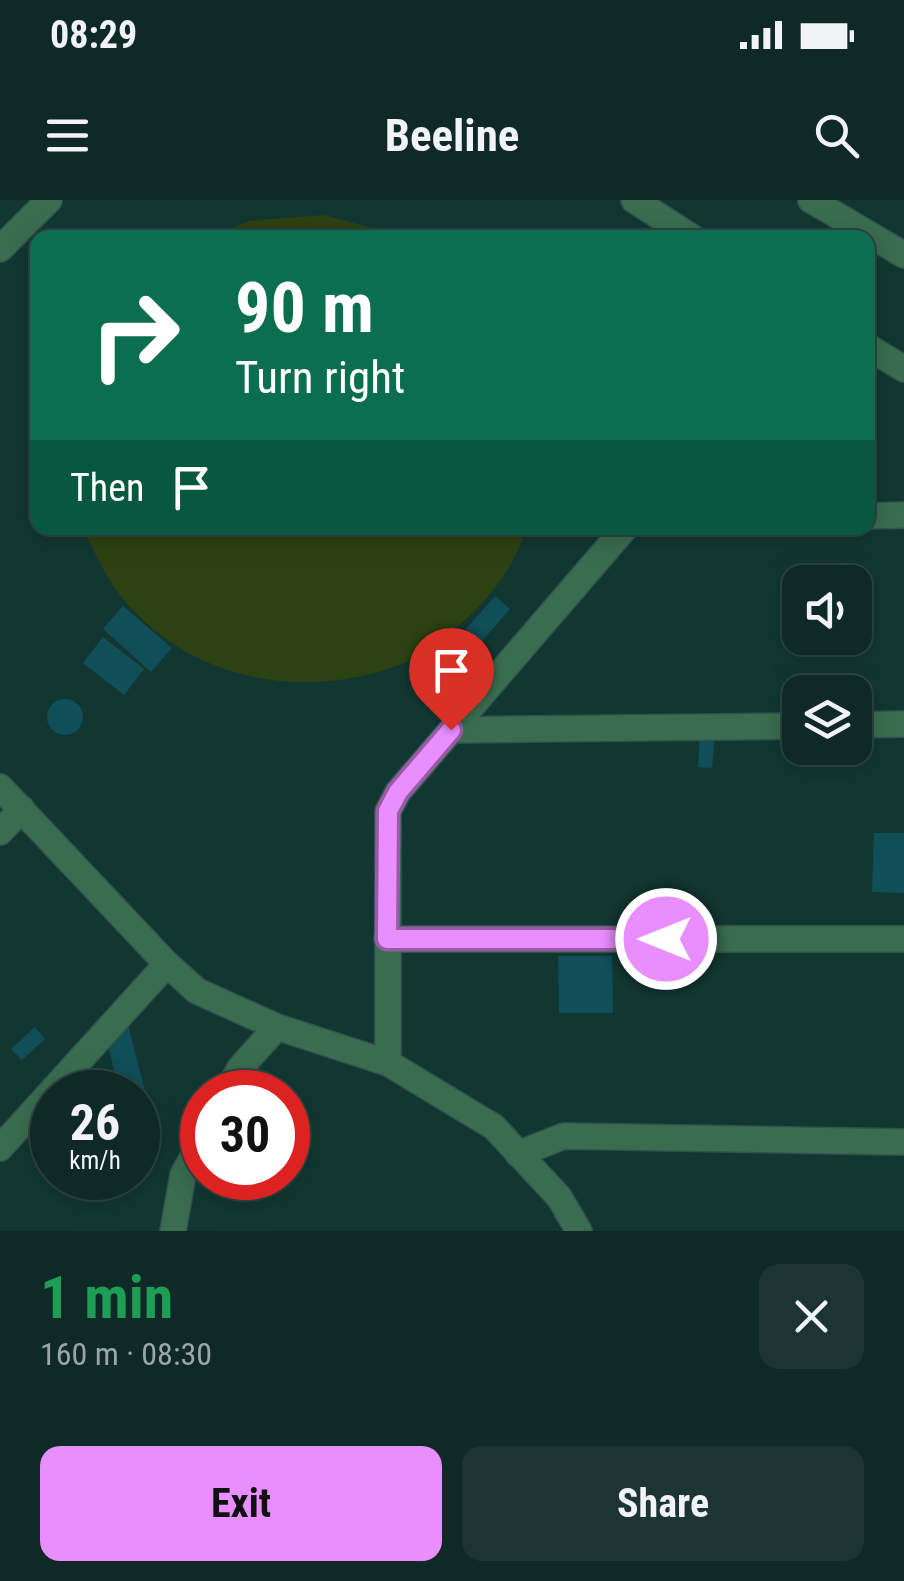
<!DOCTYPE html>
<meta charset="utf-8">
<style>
:root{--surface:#0e2926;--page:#1c3532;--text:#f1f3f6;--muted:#9ba6a7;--line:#2e4543;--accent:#e98efe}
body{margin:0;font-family:"Roboto Condensed",sans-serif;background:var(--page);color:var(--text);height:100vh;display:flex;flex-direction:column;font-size:38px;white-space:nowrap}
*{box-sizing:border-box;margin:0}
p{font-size:32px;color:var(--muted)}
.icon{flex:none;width:55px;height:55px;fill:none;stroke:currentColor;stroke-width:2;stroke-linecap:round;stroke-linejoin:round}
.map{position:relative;height:1031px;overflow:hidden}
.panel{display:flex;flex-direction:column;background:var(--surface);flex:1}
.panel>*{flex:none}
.top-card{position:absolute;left:30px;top:30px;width:845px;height:305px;border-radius:20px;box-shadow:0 5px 25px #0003,0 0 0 2px var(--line);background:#0b6e4f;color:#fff;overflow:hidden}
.fabs{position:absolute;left:782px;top:365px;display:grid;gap:20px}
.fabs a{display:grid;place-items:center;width:90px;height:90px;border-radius:20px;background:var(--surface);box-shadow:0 5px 25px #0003,0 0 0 2px var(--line);font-size:50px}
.speed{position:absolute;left:30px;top:870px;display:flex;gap:20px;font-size:50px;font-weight:700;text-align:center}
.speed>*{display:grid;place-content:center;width:130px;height:130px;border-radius:50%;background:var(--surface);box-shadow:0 5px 25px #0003,0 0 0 2px var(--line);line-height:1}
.speed small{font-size:25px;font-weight:400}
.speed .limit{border:15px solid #d22;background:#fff;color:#111}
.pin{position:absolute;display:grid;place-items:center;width:85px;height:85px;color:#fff;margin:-102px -42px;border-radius:50% 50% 50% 0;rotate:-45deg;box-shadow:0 0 10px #0007}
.pin .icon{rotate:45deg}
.me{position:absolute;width:110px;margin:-55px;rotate:270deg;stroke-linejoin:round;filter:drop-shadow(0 0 8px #0008)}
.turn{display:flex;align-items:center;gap:35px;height:210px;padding:0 40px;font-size:45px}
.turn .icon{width:130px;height:130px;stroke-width:2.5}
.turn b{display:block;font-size:70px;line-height:85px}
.then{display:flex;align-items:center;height:95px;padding:0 40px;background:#0003;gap:20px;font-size:38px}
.round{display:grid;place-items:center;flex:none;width:105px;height:105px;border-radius:20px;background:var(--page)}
.overview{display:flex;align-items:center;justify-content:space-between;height:170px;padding:0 40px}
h1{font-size:60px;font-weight:700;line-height:75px;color:#1e9e55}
.cta{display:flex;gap:20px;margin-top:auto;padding:20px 40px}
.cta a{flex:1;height:115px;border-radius:20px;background:var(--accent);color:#111;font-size:40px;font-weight:700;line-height:115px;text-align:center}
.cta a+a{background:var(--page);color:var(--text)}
.status{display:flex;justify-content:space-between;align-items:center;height:70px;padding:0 50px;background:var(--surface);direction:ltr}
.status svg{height:28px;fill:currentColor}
header{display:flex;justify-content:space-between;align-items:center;height:130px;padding:0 40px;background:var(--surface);font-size:45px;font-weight:700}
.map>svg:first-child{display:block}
.green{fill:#2d4212}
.building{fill:#104e58}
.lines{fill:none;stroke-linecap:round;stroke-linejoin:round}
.minor-casing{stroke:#31534e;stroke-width:28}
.minor{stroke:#3a6d4f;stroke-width:25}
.route-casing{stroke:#975ca5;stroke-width:25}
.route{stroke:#e98efe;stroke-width:18}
</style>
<div class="status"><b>08:29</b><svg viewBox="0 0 49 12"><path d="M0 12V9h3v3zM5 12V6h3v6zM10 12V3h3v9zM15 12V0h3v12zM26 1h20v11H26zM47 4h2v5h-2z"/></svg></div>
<header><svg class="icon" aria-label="menu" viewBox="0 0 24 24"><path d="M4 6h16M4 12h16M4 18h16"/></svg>Beeline<svg class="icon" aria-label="search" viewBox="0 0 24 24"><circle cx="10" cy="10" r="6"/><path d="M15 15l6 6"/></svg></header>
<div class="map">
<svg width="904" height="1031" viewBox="0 0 904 1031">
<rect width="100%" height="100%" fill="#123732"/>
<!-- green -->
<g class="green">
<polygon points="324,15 406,37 211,37 249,21"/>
<path d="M 83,328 L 526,328 C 515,368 485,405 452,431 C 441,439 429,452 416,458 C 317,503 196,486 124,400 C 108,381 93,350 83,328 Z"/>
</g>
<!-- building -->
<g class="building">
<polygon points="495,396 510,409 481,442 466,429"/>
<polygon points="123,406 172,448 151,472 103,429"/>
<polygon points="103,437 144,469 124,495 83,463"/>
<circle cx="65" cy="517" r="18"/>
<polygon points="700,530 715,531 712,568 698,567"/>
<polygon points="874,633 904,633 904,693 872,692"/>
<polygon points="558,756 612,756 613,813 559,813"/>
<polygon points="127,821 147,899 138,899 138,892 65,892 65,883 117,884 107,840"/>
<polygon points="35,827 45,839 22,860 11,849"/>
</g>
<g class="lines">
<defs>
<g id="minor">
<polyline points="634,0 693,38"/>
<polyline points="811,0 904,55"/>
<polyline points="0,49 49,0"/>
<polyline points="868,147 904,169"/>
<polyline points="868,316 904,315"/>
<polyline points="855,525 904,524"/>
<polyline points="451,530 800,526"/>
<polyline points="0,587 167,764 197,791 277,827 388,863 494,927 559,997 579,1031"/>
<polyline points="0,632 22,609"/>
<polyline points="387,739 904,739"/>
<polyline points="388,863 388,611 398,592 625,328"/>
<polyline points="227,892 240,868 277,827"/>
<polyline points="0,948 167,764"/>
<polyline points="518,954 564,936 904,942"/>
<polyline points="173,1031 183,975 202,939"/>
</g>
</defs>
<!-- minor casing -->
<use href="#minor" class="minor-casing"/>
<!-- minor -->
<use href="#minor" class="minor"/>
</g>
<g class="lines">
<defs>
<polyline id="route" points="451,530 398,592 388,611 387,739 666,739"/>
</defs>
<!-- route casing -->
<use href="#route" class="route-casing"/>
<!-- route -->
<use href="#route" class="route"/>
</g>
</svg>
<div class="fabs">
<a><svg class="icon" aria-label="sound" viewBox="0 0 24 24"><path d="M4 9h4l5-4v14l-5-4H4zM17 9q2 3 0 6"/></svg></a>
<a><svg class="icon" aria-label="layers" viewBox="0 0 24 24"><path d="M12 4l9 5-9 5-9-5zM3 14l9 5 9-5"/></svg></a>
</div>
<div class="speed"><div>26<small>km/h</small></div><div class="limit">30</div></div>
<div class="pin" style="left:451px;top:530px;background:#d93025"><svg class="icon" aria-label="arrive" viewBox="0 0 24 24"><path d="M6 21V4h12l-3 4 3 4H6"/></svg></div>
<svg class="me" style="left:666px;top:739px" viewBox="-20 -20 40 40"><circle r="17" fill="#e98efe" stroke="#fff" stroke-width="3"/><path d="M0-11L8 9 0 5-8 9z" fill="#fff"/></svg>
<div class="top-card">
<div class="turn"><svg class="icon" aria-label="right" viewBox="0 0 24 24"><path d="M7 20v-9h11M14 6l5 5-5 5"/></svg><div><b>90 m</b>Turn right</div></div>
<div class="then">Then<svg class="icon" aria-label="arrive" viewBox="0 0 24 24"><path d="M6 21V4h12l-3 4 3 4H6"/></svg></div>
</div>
</div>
<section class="panel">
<div class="overview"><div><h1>1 min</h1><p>160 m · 08:30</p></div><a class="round"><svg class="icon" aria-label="close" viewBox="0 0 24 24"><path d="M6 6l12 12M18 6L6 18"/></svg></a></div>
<div class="cta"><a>Exit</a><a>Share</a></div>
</section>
